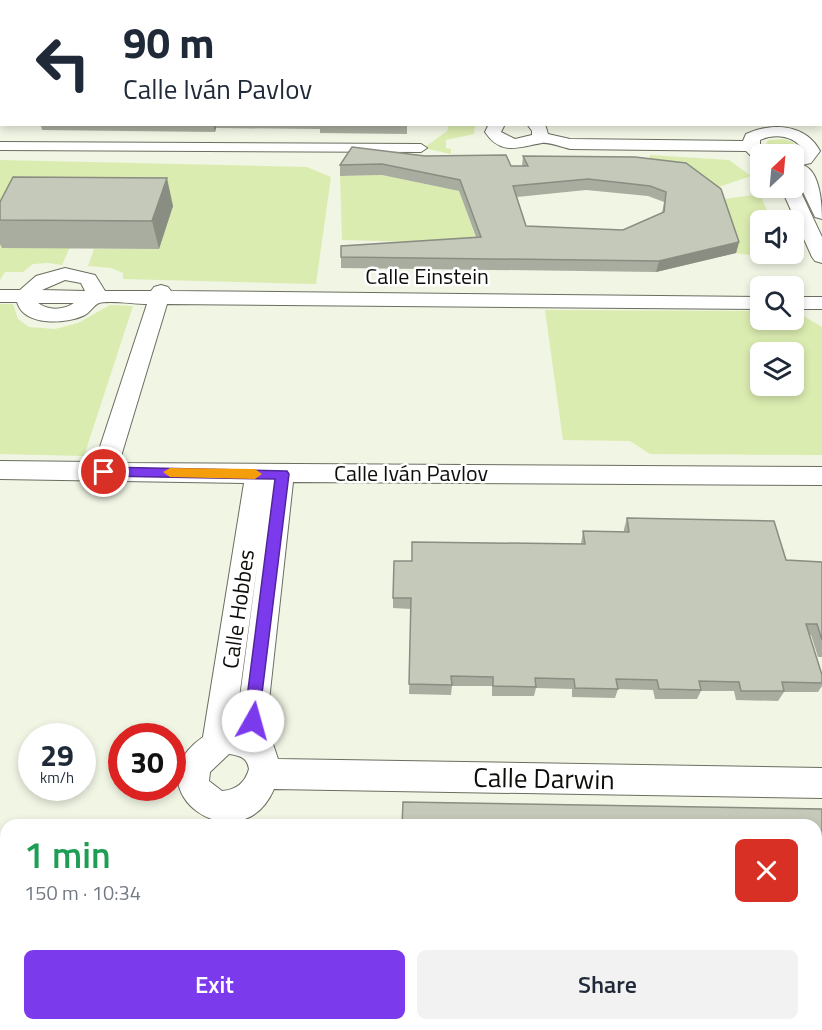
<!DOCTYPE html>
<meta charset="utf-8">
<style>
:root{--surface:#fff;--page:#f2f2f3;--text:#1f2937;--muted:#747a83;--accent:#7c3aed}
body{margin:0;font-family:"Titillium Web",sans-serif;background:var(--page);color:var(--text);height:100vh;display:flex;flex-direction:column;font-size:22px;white-space:nowrap}
*{box-sizing:border-box;margin:0}
p{font-size:20px;color:var(--muted)}
.icon{flex:none;width:33px;height:33px;fill:none;stroke:currentColor;stroke-width:2;stroke-linecap:round;stroke-linejoin:round}
.map{position:relative;flex:1;overflow:hidden}
.side{position:absolute;left:0px;top:819px;width:822px;height:212px;display:flex;flex-direction:column;background:var(--surface);border-radius:18px 18px 0 0;box-shadow:0 3px 9px #0003}
.side>*{flex:none}
.top-card{position:absolute;left:0px;top:0px;width:822px;height:126px;box-shadow:0 3px 9px #0003;background:#fff;color:var(--text);overflow:hidden}
.needle{width:39px;rotate:26deg}
.controls{position:absolute;left:750px;top:144px;display:grid;gap:12px}
.controls a{display:grid;place-items:center;width:54px;height:54px;border-radius:9px;background:var(--surface);box-shadow:0 3px 9px #0003;font-size:30px}
.speed{position:absolute;left:18px;top:723px;display:flex;gap:12px;font-size:30px;font-weight:700;text-align:center}
.speed>*{display:grid;place-content:center;width:78px;height:78px;border-radius:50%;background:var(--surface);box-shadow:0 3px 9px #0003;line-height:1}
.speed small{font-size:15px;font-weight:400}
.speed .limit{border:9px solid #d22;background:#fff;color:#111}
.pin{position:absolute;display:grid;place-items:center;width:51px;height:51px;color:#fff;margin:-26px;border:3px solid #fff;border-radius:50%;box-shadow:0 2px 6px #0007}
.me{position:absolute;width:66px;margin:-33px;rotate:7deg;stroke-linejoin:round;filter:drop-shadow(0 0 4px #0008)}
.turn{display:flex;align-items:center;gap:21px;height:126px;padding:0 24px;font-size:27px}
.turn .icon{width:78px;height:78px;stroke-width:2.5}
.turn b{display:block;font-size:42px;line-height:51px}
.round{display:grid;place-items:center;flex:none;width:63px;height:63px;border-radius:9px;background:var(--page)}
.summary{display:flex;align-items:center;justify-content:space-between;height:102px;padding:0 24px}
h1{font-size:36px;font-weight:600;line-height:45px;color:#1e9e55}
.action{display:flex;gap:12px;margin-top:auto;padding:12px 24px}
.action a{flex:1;height:69px;border-radius:9px;background:var(--accent);color:#fff;font-size:24px;font-weight:600;line-height:69px;text-align:center}
.action a+a{background:var(--page);color:var(--text)}
.map>svg:first-child{display:block}
.green{fill:#dbecb0;fill-rule:evenodd}
.lines{fill:none;stroke-linecap:round;stroke-linejoin:round}
.pedestrian-casing{stroke:#6a6e5f;stroke-width:2}
.minor-casing{stroke:#6a6e5f;stroke-width:2}
.pedestrian{fill:#fff;fill-rule:evenodd}
.minor{fill:#fff;fill-rule:evenodd}
.wall{fill:#a9ad9f;fill-rule:evenodd}
.shaded-wall{fill:#898d82}
.building{fill:#c4c9b9;stroke:#898d82;stroke-width:1.5;fill-rule:evenodd}
.route{fill:#7c3aed;stroke:#51269a;stroke-width:1.5}
.slow{fill:#f59e0b}
.labels{text-anchor:middle;stroke-width:5;stroke-linejoin:round;paint-order:stroke}
.street-label{font-size:22px;fill:#0c0e09;stroke:#fff}
.near-street-label{font-size:27px;fill:#0c0e09;stroke:#fff}
</style>
<div class="map">
<svg width="822" height="1030" viewBox="0 0 822 1030">
<rect width="100%" height="100%" fill="#f0f5e4"/>
<!-- green -->
<g class="green">
<polygon points="449,125 475,126 474,134 446,140 446,148 451,149 451,154 424,148 447,131"/>
<path d="M 783,139 L 793,142 L 798,148 L 796,152 C 785,157 773,155 765,147 L 768,140 Z"/>
<polygon points="650,155 729,160 751,176 707,191 646,169"/>
<polygon points="0,160 307,167 331,177 316,284 123,279 123,273 111,268 88,266 94,249 159,249 173,206 69,249 62,265 48,263 33,264 23,272 5,272 0,280"/>
<polygon points="382,175 459,191 476,238 413,242 342,240 340,176"/>
<polygon points="760,194 771,220 760,220 760,254 785,254 788,261 736,253 718,200"/>
<polygon points="0,304 13,304 18,319 29,327 55,329 78,323 110,305 133,306 84,456 0,454"/>
<path d="M 545,310 L 760,311 L 760,320 L 794,320 L 795,311 L 822,327 L 822,455 L 650,454 L 630,441 L 563,440 ZM 760,352 L 794,352 L 794,386 L 760,386 Z"/>
</g>
<g class="lines">
<defs>
<polygon id="pedestrian" points="0,142 421,144 427,148 421,152 0,150"/>
<g id="minor">
<polygon points="587,0 601,0 601,2 588,2"/>
<polygon points="688,0 703,0 704,2 689,2"/>
<polygon points="723,0 737,0 722,2"/>
<path d="M 489,124 L 505,124 L 501,132 L 515,139 L 532,135 L 532,131 L 527,124 L 545,124 L 548,134 L 570,139 L 743,141 L 746,134 C 772,122 806,124 820,151 L 811,163 L 802,165 C 820,169 822,204 822,219 L 815,217 L 813,213 L 794,173 L 794,157 L 803,150 C 795,136 775,133 760,140 L 760,145 L 768,154 L 760,154 L 760,160 L 754,159 L 746,151 L 570,149 C 562,147 549,142 542,143 C 518,147 501,156 485,132 Z"/>
<polygon points="794,184 799,188 822,237 822,263 815,261 812,257 781,188 794,188"/>
<path d="M 65,268 L 95,275 L 105,291 L 151,291 L 154,287 L 161,285 L 168,287 L 171,291 L 760,297 L 760,309 L 167,304 L 119,463 L 822,467 L 822,485 L 293,482 L 265,737 L 273,744 L 278,759 L 822,768 L 822,798 L 274,789 C 240,867 128,789 203,737 L 244,483 L 0,479 L 0,461 L 95,462 L 147,304 C 135,304 109,300 99,303 C 94,305 90,312 85,315 C 67,324 24,327 17,302 L 0,302 L 0,290 L 20,290 L 36,276 ZM 65,280 L 81,283 L 85,291 L 42,290 ZM 38,303 L 74,303 C 63,310 49,311 38,303 ZM 258,559 L 236,727 L 235,727 ZM 229,754 C 240,756 247,757 249,769 C 245,783 236,790 222,791 L 209,781 L 210,772 Z"/>
<rect x="794" y="297" width="28" height="12"/>
<polygon points="151,1024 189,1024 188,1030 150,1030"/>
<polygon points="193,1024 231,1024 230,1030 192,1030"/>
</g>
</defs>
<!-- pedestrian casing -->
<use href="#pedestrian" class="pedestrian-casing"/>
<!-- minor casing -->
<use href="#minor" class="minor-casing"/>
<!-- pedestrian -->
<use href="#pedestrian" class="pedestrian"/>
<!-- minor -->
<use href="#minor" class="minor"/>
</g>
<!-- wall -->
<g class="wall">
<polygon points="0,0 413,0 413,2 2,2 2,124 407,124 407,134 320,133 320,129 216,128 215,132 42,130 41,126 0,126"/>
<polygon points="820,36 822,36 822,107 820,105"/>
<path d="M 352,147 L 511,166 L 522,166 L 523,156 L 635,157 L 739,242 L 736,253 L 656,272 L 341,268 L 341,257 L 476,237 L 459,191 L 382,175 L 340,176 L 340,165 ZM 586,190 L 648,196 L 664,202 L 662,213 L 623,230 L 526,226 L 517,197 Z"/>
<polygon points="0,202 173,206 159,249 2,248 0,244"/>
<polygon points="627,518 786,560 822,562 822,657 818,657 811,635 809,635 822,683 822,686 818,692 784,692 778,701 736,700 734,691 701,691 697,699 655,699 653,690 618,689 615,698 572,697 572,689 536,688 534,696 492,696 492,686 452,686 451,695 409,694 411,609 393,608 393,598 412,561 581,544 583,531 624,532 624,529"/>
<polygon points="822,809 822,1030 763,1030 762,1024 816,1024"/>
<polygon points="278,1024 375,1024 375,1030 281,1030"/>
<polygon points="478,1024 562,1024 562,1030 479,1030"/>
<polygon points="621,1024 710,1024 711,1030 622,1030"/>
</g>
<!-- shaded-wall -->
<g class="shaded-wall">
<polygon points="213,124 216,124 216,128 215,132"/>
<polygon points="167,178 173,206 159,249 152,221"/>
<polygon points="739,242 736,253 656,272 659,261"/>
</g>
<!-- building -->
<g class="building">
<polygon points="0,0 118,0 117,2 2,2 2,5 0,5"/>
<polygon points="223,0 279,0 278,1 298,2 222,2"/>
<polygon points="299,0 360,0 359,2 299,2"/>
<rect x="0" y="21" width="2" height="17"/>
<polygon points="820,56 822,57 822,81 820,81"/>
<rect x="0" y="70" width="2" height="29"/>
<path d="M 352,147 L 425,156 L 506,155 L 511,166 L 528,166 L 523,156 L 635,157 L 686,163 L 721,189 L 739,242 L 659,261 L 341,257 L 341,246 L 481,237 L 460,180 L 382,164 L 340,165 ZM 588,179 L 650,186 L 666,192 L 664,212 L 623,230 L 526,226 L 513,186 Z"/>
<polygon points="13,177 167,178 152,221 0,220 0,202"/>
<polygon points="627,518 774,521 786,560 822,562 822,640 817,624 806,624 822,675 822,683 782,682 784,691 741,691 739,682 699,681 701,690 659,689 657,680 616,679 618,689 575,688 574,679 535,678 536,687 493,686 493,677 451,676 452,685 409,684 411,598 393,598 394,561 412,561 412,542 585,544 583,531 629,532"/>
<polygon points="403,802 822,809 822,1030 786,1030 785,1024 816,1024 816,825 402,825"/>
<rect x="483" y="1024" width="79" height="6"/>
<polygon points="635,1024 710,1024 711,1030 636,1030"/>
</g>
<!-- route -->
<polygon class="route" points="104,467 287,471 289,474 258,726 253,728 247,726 244,721 275,479 104,476 98,472"/>
<!-- slow -->
<polygon class="slow" points="170,468 255,469 262,474 255,479 170,477 163,472"/>
<g class="labels">
<!-- street labels -->
<g class="street-label">
<text x="427" y="284">Calle Einstein</text>
<text x="411" y="481">Calle Iván Pavlov</text>
<text transform="translate(238 609) rotate(-82)" y="8">Calle Hobbes</text>
</g>
<!-- near-street labels -->
<g class="near-street-label">
<text transform="translate(544 779) rotate(1)" y="9">Calle Darwin</text>
</g>
</g>
</svg>
<div class="controls">
<a><svg class="needle" viewBox="-14 -14 28 28"><path d="M0-13l5 13h-10z" fill="#e53935"/><path d="M0 13l5-13h-10z" fill="#747a83"/></svg></a>
<a><svg class="icon" aria-label="sound" viewBox="0 0 24 24"><path d="M4 9h4l5-4v14l-5-4H4zM17 9q2 3 0 6"/></svg></a>
<a><svg class="icon" aria-label="search" viewBox="0 0 24 24"><circle cx="10" cy="10" r="6"/><path d="M15 15l6 6"/></svg></a>
<a><svg class="icon" aria-label="layers" viewBox="0 0 24 24"><path d="M12 4l9 5-9 5-9-5zM3 14l9 5 9-5"/></svg></a>
</div>
<div class="speed"><div>29<small>km/h</small></div><div class="limit">30</div></div>
<div class="pin" style="left:104px;top:472px;background:#d93025"><svg class="icon" aria-label="arrive" viewBox="0 0 24 24"><path d="M6 21V4h12l-3 4 3 4H6"/></svg></div>
<svg class="me" style="left:253px;top:721px" viewBox="-20 -20 40 40"><circle r="19" fill="#fff"/><path d="M0-13L10 11 0 6-10 11z" fill="#7c3aed"/></svg>
<div class="top-card">
<div class="turn"><svg class="icon" aria-label="left" viewBox="0 0 24 24"><path d="M17 20v-9H6M10 6l-5 5 5 5"/></svg><div><b>90 m</b>Calle Iván Pavlov</div></div>
</div>
<section class="side">
<div class="summary"><div><h1>1 min</h1><p>150 m · 10:34</p></div><a class="round" style="background:#d93025;color:#fff"><svg class="icon" aria-label="close" viewBox="0 0 24 24"><path d="M6 6l12 12M18 6L6 18"/></svg></a></div>
<div class="action"><a>Exit</a><a>Share</a></div>
</section>
</div>
